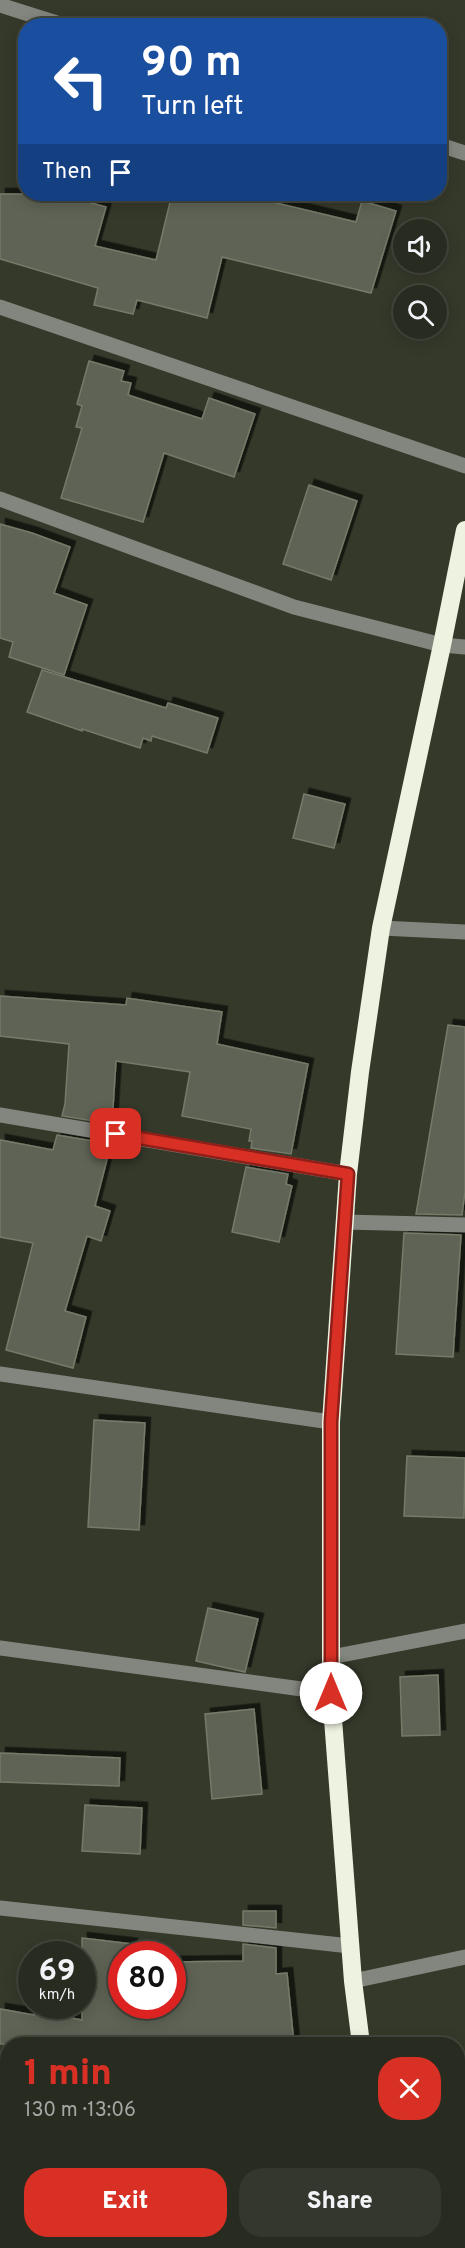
<!DOCTYPE html>
<meta charset="utf-8">
<style>
:root{--surface:#282b20;--page:#34372d;--text:#f1f3f6;--muted:#a5a7a5;--line:#44473e;--accent:#d93025}
body{margin:0;font-family:Overpass,sans-serif;background:var(--page);color:var(--text);height:100vh;display:flex;flex-direction:column;font-size:22px;white-space:nowrap}
*{box-sizing:border-box;margin:0}
p{font-size:20px;color:var(--muted)}
.icon{flex:none;width:33px;height:33px;fill:none;stroke:currentColor;stroke-width:2;stroke-linecap:round;stroke-linejoin:round}
.map{position:relative;flex:1;overflow:hidden}
.sheet{position:absolute;left:0px;top:2037px;width:465px;height:212px;display:flex;flex-direction:column;background:var(--surface);border-radius:24px 24px 0 0;box-shadow:0 3px 15px #0003,0 0 0 2px var(--line)}
.sheet>*{flex:none}
.hud{position:absolute;left:18px;top:18px;width:429px;height:183px;border-radius:24px;box-shadow:0 3px 15px #0003,0 0 0 2px var(--line);background:#1a4fa0;color:#fff;overflow:hidden}
.fabs{position:absolute;left:393px;top:219px;display:grid;gap:12px}
.fabs a{display:grid;place-items:center;width:54px;height:54px;border-radius:50%;background:var(--surface);box-shadow:0 3px 15px #0003,0 0 0 2px var(--line);font-size:30px}
.speed{position:absolute;left:18px;top:1941px;display:flex;gap:12px;font-size:30px;font-weight:700;text-align:center}
.speed>*{display:grid;place-content:center;width:78px;height:78px;border-radius:50%;background:var(--surface);box-shadow:0 3px 15px #0003,0 0 0 2px var(--line);line-height:1}
.speed small{font-size:15px;font-weight:400}
.speed .limit{border:9px solid #d22;background:#fff;color:#111}
.pin{position:absolute;display:grid;place-items:center;width:51px;height:51px;color:#fff;margin:-26px;border-radius:12px;box-shadow:0 3px 9px #0006}
.me{position:absolute;width:66px;margin:-33px;rotate:0deg;stroke-linejoin:round;filter:drop-shadow(0 0 4px #0008)}
.turn{display:flex;align-items:center;gap:21px;height:126px;padding:0 24px;font-size:27px}
.turn .icon{width:78px;height:78px;stroke-width:2.5}
.turn b{display:block;font-size:42px;line-height:51px}
.then{display:flex;align-items:center;height:57px;padding:0 24px;background:#0003;gap:12px;font-size:22px}
.round{display:grid;place-items:center;flex:none;width:63px;height:63px;border-radius:24px;background:var(--page)}
.headline{display:flex;align-items:center;justify-content:space-between;height:102px;padding:0 24px}
h1{font-size:36px;font-weight:800;line-height:45px;color:var(--accent)}
.cta{display:flex;gap:12px;margin-top:auto;padding:12px 24px}
.cta a{flex:1;height:69px;border-radius:24px;background:var(--accent);color:#fff;font-size:24px;font-weight:800;line-height:69px;text-align:center}
.cta a+a{background:var(--page);color:var(--text)}
.map>svg:first-child{display:block}
.building{fill:#5f6354;stroke:#757a69;stroke-width:1.5;filter:url(#shadow)}
.lines{fill:none;stroke-linecap:round;stroke-linejoin:round}
.minor{stroke:#83867e;stroke-width:15}
.highway{stroke:#edf3e0;stroke-width:18}
.route-casing{stroke:#8d1f18;stroke-width:15}
.route{stroke:#d93025;stroke-width:10}
</style>
<div class="map">
<svg width="465" height="2248" viewBox="0 0 465 2248">
<defs>
<filter id="shadow"><feDropShadow dx="5.5" dy="-5.5" stdDeviation="0" flood-color="#0009"/></filter>
</defs>
<rect width="100%" height="100%" fill="#35392a"/>
<!-- building -->
<g class="building">
<polygon points="0,194 59,194 106,207 95,246 156,260 172,194 239,194 356,222 362,201 396,211 371,293 222,257 207,318 137,300 133,314 94,305 98,288 0,259"/>
<polygon points="89,361 124,371 121,381 131,383 128,395 202,419 209,398 255,414 234,477 164,453 143,522 61,498 82,428 76,427 82,406 77,404"/>
<polygon points="309,485 357,501 331,580 283,564"/>
<polygon points="0,524 32,533 70,547 54,593 87,605 64,675 9,657 13,642 0,638"/>
<polygon points="42,670 166,708 168,703 218,718 207,753 152,736 151,741 143,738 140,748 82,729 82,731 27,712"/>
<polygon points="304,794 345,804 334,848 293,838"/>
<polygon points="0,996 126,1005 127,998 222,1012 217,1044 308,1064 291,1154 251,1148 252,1141 249,1141 251,1129 182,1116 190,1072 116,1061 112,1124 62,1116 65,1104 69,1044 0,1036"/>
<polygon points="448,1025 465,1027 465,1192 462,1215 416,1214"/>
<polygon points="57,1135 111,1144 95,1206 110,1211 101,1241 87,1236 65,1311 86,1317 73,1368 6,1350 33,1243 0,1237 0,1140 53,1150"/>
<polygon points="246,1167 288,1174 286,1184 292,1186 279,1242 232,1232"/>
<polygon points="404,1233 461,1235 453,1357 396,1354"/>
<polygon points="94,1420 145,1423 139,1530 88,1527"/>
<polygon points="407,1456 465,1458 464,1518 404,1516"/>
<polygon points="208,1608 258,1619 245,1672 196,1661"/>
<polygon points="438,1675 440,1735 402,1736 400,1677"/>
<polygon points="254,1709 262,1794 212,1799 205,1714"/>
<polygon points="0,1753 120,1758 119,1786 0,1782"/>
<polygon points="85,1805 142,1808 140,1854 82,1851"/>
<polygon points="243,1911 276,1911 276,1928 243,1925"/>
<polygon points="82,1938 132,1944 130,1954 122,1954 122,2006 172,2006 172,1962 243,1961 243,1944 276,1948 276,1974 287,1973 294,2044 0,2044 0,2009 34,2015 34,2011 82,2020"/>
</g>
<g class="lines">
<!-- minor -->
<g class="minor">
<polyline points="0,5 66,26"/>
<polyline points="440,145 465,153"/>
<polyline points="0,307 465,466"/>
<polyline points="0,499 294,607 442,645 465,647"/>
<polyline points="381,928 465,932"/>
<polyline points="0,1115 348,1174"/>
<polyline points="345,1222 465,1225"/>
<polyline points="0,1374 331,1422"/>
<polyline points="0,1648 331,1693"/>
<polyline points="331,1657 465,1631"/>
<polyline points="0,1908 350,1946"/>
<polyline points="353,1981 465,1957"/>
</g>
<!-- highway -->
<g class="highway">
<polyline points="361,2044 353,1981 331,1693 331,1422 348,1174 360,1072 381,928 442,645 465,530"/>
<polyline points="393,2241 395,2248"/>
</g>
</g>
<g class="lines">
<defs>
<polyline id="route" points="116,1134 348,1174 331,1422 331,1693"/>
</defs>
<!-- route casing -->
<use href="#route" class="route-casing"/>
<!-- route -->
<use href="#route" class="route"/>
</g>
</svg>
<div class="fabs">
<a><svg class="icon" aria-label="sound" viewBox="0 0 24 24"><path d="M4 9h4l5-4v14l-5-4H4zM17 9q2 3 0 6"/></svg></a>
<a><svg class="icon" aria-label="search" viewBox="0 0 24 24"><circle cx="10" cy="10" r="6"/><path d="M15 15l6 6"/></svg></a>
</div>
<div class="speed"><div>69<small>km/h</small></div><div class="limit">80</div></div>
<div class="pin" style="left:116px;top:1134px;background:#d93025"><svg class="icon" aria-label="arrive" viewBox="0 0 24 24"><path d="M6 21V4h12l-3 4 3 4H6"/></svg></div>
<svg class="me" style="left:331px;top:1693px" viewBox="-20 -20 40 40"><circle r="19" fill="#fff"/><path d="M0-13L10 11 0 6-10 11z" fill="#d93025"/></svg>
<div class="hud">
<div class="turn"><svg class="icon" aria-label="left" viewBox="0 0 24 24"><path d="M17 20v-9H6M10 6l-5 5 5 5"/></svg><div><b>90 m</b>Turn left</div></div>
<div class="then">Then<svg class="icon" aria-label="arrive" viewBox="0 0 24 24"><path d="M6 21V4h12l-3 4 3 4H6"/></svg></div>
</div>
<section class="sheet">
<div class="headline"><div><h1>1 min</h1><p>130 m · 13:06</p></div><a class="round" style="background:#d93025;color:#fff"><svg class="icon" aria-label="close" viewBox="0 0 24 24"><path d="M6 6l12 12M18 6L6 18"/></svg></a></div>
<div class="cta"><a>Exit</a><a>Share</a></div>
</section>
</div>
